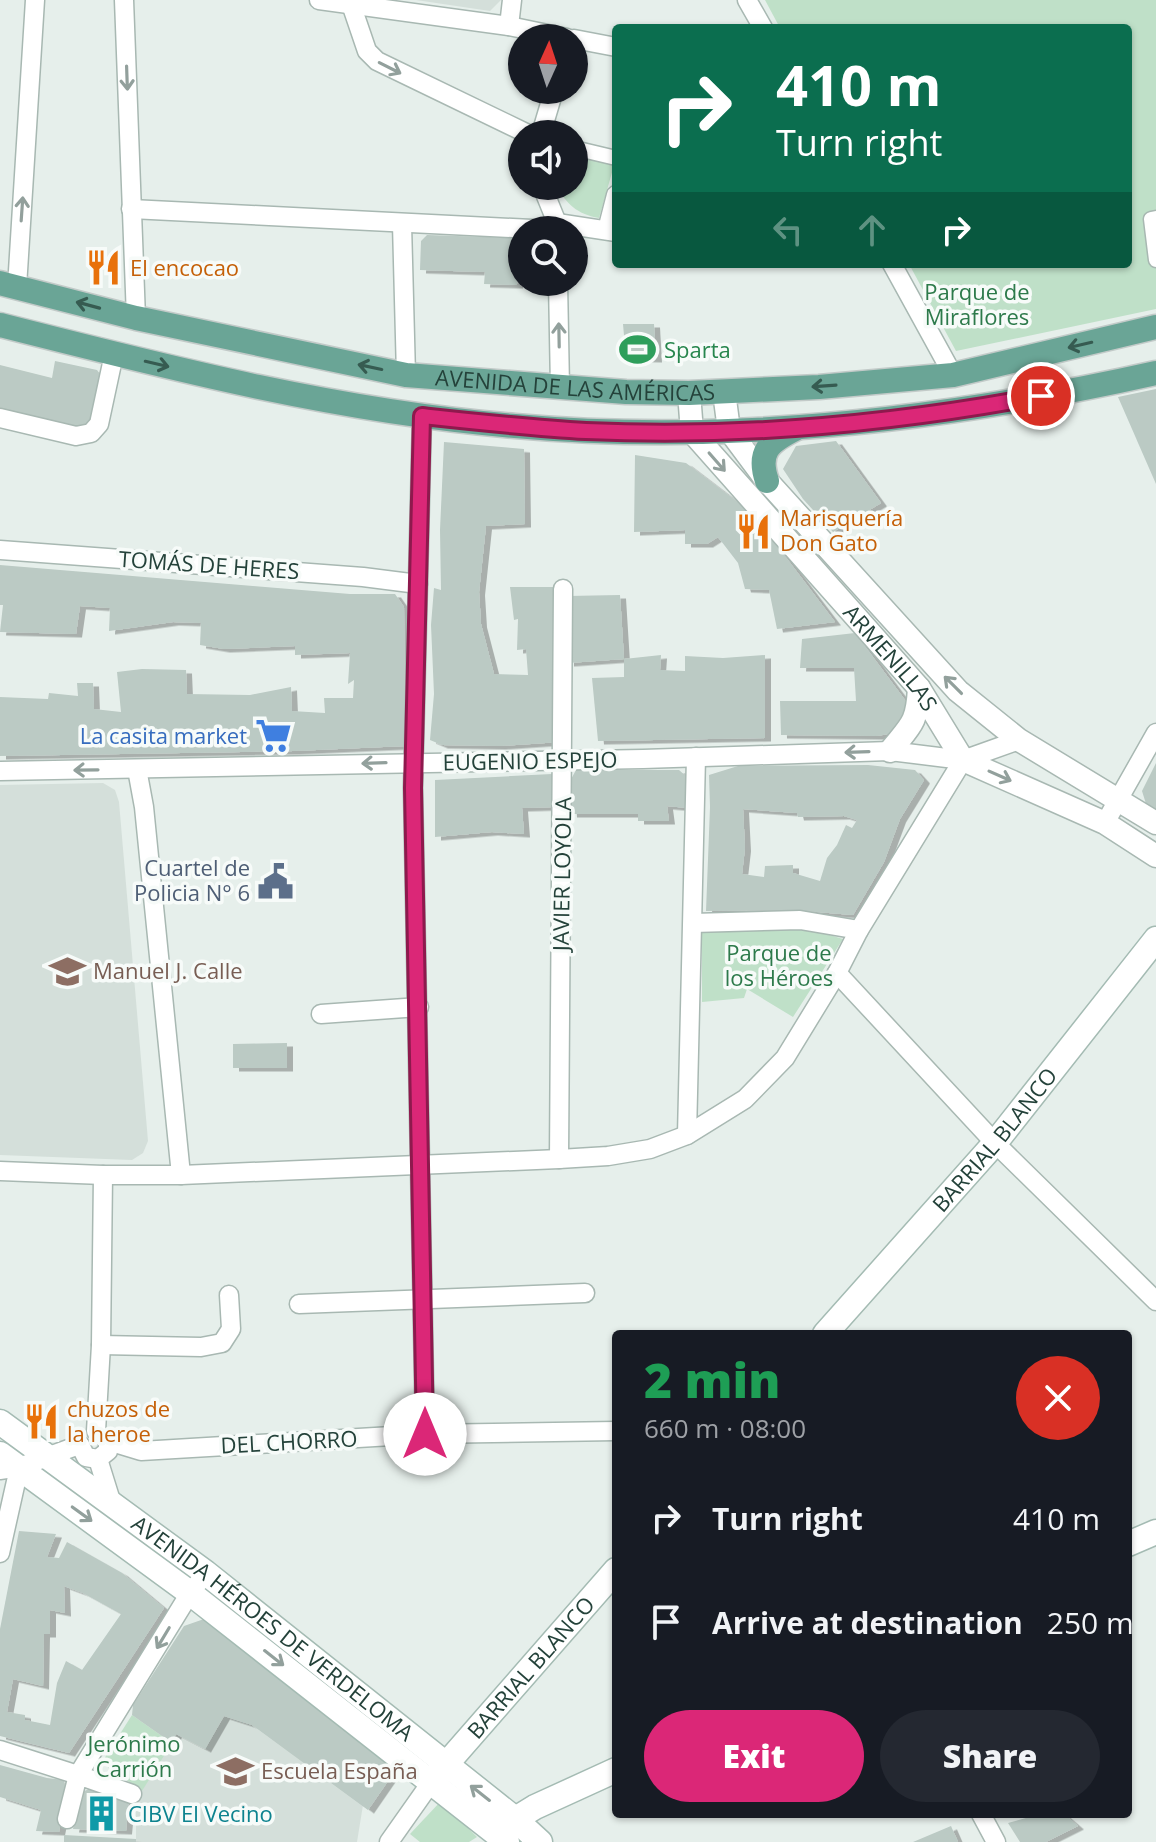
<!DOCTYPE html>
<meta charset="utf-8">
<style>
:root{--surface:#171b24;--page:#242831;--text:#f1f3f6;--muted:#9ea1a6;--accent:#db2777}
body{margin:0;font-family:"Open Sans",sans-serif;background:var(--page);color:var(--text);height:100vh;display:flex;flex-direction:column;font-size:30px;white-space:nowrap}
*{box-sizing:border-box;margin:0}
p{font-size:26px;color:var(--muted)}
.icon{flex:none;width:44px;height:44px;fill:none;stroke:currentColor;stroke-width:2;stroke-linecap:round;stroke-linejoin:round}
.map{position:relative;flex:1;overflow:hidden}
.side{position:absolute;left:612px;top:1330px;width:520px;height:488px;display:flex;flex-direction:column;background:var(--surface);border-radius:8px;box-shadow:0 2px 6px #0004}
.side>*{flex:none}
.top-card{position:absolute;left:612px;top:24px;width:520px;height:244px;border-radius:8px;box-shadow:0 2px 6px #0004;background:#0b6e4f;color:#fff;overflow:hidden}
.needle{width:52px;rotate:3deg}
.controls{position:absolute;left:508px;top:24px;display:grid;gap:16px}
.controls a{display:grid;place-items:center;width:80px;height:80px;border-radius:50%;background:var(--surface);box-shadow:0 2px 6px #0004;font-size:40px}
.pin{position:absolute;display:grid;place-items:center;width:68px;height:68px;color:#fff;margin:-34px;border:4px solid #fff;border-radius:50%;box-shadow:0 2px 8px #0007}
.me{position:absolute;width:88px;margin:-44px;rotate:0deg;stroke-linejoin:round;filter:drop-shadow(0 0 6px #0008)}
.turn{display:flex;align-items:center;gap:28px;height:168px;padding:0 32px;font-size:36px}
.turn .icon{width:104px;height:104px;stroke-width:2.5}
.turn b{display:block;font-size:56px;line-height:68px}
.lanes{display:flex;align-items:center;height:76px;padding:0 32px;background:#0003;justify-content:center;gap:40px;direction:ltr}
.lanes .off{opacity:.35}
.round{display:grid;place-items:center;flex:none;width:84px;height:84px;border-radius:42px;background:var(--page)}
.overview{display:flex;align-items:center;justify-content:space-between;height:136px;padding:0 32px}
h1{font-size:48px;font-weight:800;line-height:60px;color:#1e9e55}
.primary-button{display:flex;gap:16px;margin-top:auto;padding:16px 32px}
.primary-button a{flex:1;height:92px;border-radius:48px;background:var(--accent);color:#fff;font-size:32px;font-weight:800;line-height:92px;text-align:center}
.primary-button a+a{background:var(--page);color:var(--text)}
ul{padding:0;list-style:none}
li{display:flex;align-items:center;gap:24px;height:104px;padding:0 32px}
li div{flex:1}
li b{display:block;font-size:30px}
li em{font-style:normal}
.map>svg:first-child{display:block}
.built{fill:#d4dfda}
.green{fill:#bfe0c8}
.building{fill:#bbcac4;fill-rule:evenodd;filter:url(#shadow)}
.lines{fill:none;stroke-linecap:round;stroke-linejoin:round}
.pedestrian-casing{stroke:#a8b8b2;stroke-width:17}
.minor-casing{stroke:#a8b8b2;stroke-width:21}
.tertiary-casing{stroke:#a8b8b2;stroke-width:25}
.secondary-casing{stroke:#a4bbb3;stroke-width:27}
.primary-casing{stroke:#c2cac8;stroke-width:27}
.pedestrian{stroke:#fff;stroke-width:14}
.minor{stroke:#fff;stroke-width:18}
.tertiary{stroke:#fff;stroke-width:22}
.secondary{stroke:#fff;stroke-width:24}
.primary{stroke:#6aa596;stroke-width:24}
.oneway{stroke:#92a09c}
.oneway2{stroke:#365b51}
.route-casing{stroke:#8e194d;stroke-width:20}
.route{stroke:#db2777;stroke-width:14}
.labels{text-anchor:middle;stroke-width:7;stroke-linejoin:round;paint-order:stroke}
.food-label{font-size:22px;fill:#c56008;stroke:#f7fbf9;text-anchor:start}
.park-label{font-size:22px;fill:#2d7a4b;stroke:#f7fbf9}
.leisure-label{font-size:22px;fill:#27864d;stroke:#f7fbf9;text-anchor:start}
.street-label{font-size:22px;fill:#24423a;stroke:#f7fbf9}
.shop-label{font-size:22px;fill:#366cbe;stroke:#f7fbf9;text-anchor:end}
.service-label{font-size:22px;fill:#4e5e75;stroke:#f7fbf9;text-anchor:end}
.education-label{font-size:22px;fill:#785e54;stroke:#f7fbf9;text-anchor:start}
.culture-label{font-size:22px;fill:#0d838f;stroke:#f7fbf9;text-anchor:start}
</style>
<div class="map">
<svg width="1156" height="1842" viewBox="0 0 1156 1842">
<defs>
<filter id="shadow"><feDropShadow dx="6" dy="3.5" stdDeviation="0" flood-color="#0004"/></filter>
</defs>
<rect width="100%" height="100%" fill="#e6efeb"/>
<!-- built -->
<g class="built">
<polygon points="416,0 501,0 490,11"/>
<polygon points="103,783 115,790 119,802 148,1141 143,1153 132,1160 0,1155 0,785"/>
<polygon points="224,1716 252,1725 363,1805 357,1842 136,1842 136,1800 176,1734 205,1749"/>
</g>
<!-- green -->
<g class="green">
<polygon points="765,0 1156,0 1156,309 956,351 909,264 1128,264 1128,28 780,28"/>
<path d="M 574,149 L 615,162 L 599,218 C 576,214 568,204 555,186 L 574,186 Z"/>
<polygon points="803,927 843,939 793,1017 747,989 744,998 702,1002 702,931"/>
<polygon points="132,1715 172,1743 142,1791 105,1765 104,1759"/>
<polygon points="441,1801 477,1837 469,1842 420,1842 410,1834"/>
</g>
<!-- building -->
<g class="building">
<polygon points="427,235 519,238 517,285 484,284 485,272 420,270 421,241"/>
<polygon points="623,324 654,324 656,359 626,358"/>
<polygon points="55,361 97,370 103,378 96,418 76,428 0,409 0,365 52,378"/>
<polygon points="1156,389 1156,484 1118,397"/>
<polygon points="836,441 881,503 833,532 803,499 783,469 796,446"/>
<polygon points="444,442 524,449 525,524 486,526 479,592 481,624 494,674 528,675 526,649 517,650 518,619 514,620 510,587 553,587 554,648 560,742 500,746 442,745 430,740 434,694 431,625 434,588 441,590 440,530"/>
<polygon points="635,455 686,463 753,514 835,622 777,629 769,590 745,589 738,563 718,537 707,544 685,544 685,530 634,532"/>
<polygon points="0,565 350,594 395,594 404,607 405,746 294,751 0,756 0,697 48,699 49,693 78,696 77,683 93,683 94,709 121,712 117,672 142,669 186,670 187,694 250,695 291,687 292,711 325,713 324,698 353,698 354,680 348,684 350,653 295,655 295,646 224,649 200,645 201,623 173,622 109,631 110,608 80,606 76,634 0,632 3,605 0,605"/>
<polygon points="620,595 624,659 661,655 660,670 685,671 685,656 723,658 765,655 765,738 598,741 592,678 624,677 624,659 568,663 567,596"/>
<polygon points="855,633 908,704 906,719 893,733 877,736 781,735 780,701 856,701 854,668 800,668 802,639"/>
<polygon points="1156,763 1156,810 1147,807 1142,791"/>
<path d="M 868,765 L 915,770 L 924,780 L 900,819 L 884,862 L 853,915 L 793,910 L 706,911 L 710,807 L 709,775 L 738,766 ZM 743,809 L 797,813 L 798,817 L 844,816 L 857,820 L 852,828 L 846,825 L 837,845 L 827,858 L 820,881 L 793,873 L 793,865 L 765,866 L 764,877 L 742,874 L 745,848 Z"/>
<polygon points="576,770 679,770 688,778 688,808 667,806 669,821 638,821 638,814 571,814 569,783"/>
<polygon points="552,774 554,807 522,808 524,834 492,832 435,837 435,780"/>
<polygon points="287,1043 287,1068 233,1068 233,1044"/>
<path d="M 19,1531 L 56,1534 L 47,1557 L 59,1558 L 67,1542 L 122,1573 L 164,1608 L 69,1753 L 0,1736 L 0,1629 ZM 64,1586 L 83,1593 L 121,1614 L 82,1670 L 66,1661 L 57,1683 L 50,1725 L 25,1720 L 25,1715 L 7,1712 L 13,1679 L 43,1686 L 44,1634 L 50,1634 L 50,1610 L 65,1613 Z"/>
<polygon points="204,1619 397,1768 368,1810 252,1725 224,1716 205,1749 176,1734 172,1743 132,1715 133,1705 184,1626"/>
<polygon points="0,1765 47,1778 64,1780 66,1795 59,1832 36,1831 41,1810 0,1797"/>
<polygon points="89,1789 129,1798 126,1831 73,1829 80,1793"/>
<polygon points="1040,1814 1064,1814 1078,1826 1046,1842 1020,1842 1008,1823"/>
<polygon points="951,1826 958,1842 913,1842"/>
<polygon points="64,1835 136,1839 136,1842 64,1842"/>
</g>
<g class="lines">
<defs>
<g id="pedestrian">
<polyline points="574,148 616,158"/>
<polyline points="1156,218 1151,219 1156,260"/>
</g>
<g id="minor">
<polyline points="124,0 136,318"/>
<polyline points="319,0 509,26 567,38"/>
<polyline points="747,0 763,28"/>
<polyline points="351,4 367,51 377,61 528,134"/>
<polyline points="509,26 512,0"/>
<polyline points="574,39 616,47"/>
<polyline points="541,134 554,90"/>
<polyline points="542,186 557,223 557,230"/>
<polyline points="131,209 532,229"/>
<polyline points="557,223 616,232"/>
<polyline points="402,224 406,375"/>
<polyline points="607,230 616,195"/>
<polyline points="892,264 953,375"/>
<polyline points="558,282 560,388"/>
<polyline points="17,287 35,0"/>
<polyline points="422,416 413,788 425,1434"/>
<polyline points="0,418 76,436 91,433 99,424 114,354"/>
<polyline points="0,550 363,577 418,584"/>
<polyline points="137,769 144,807 181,1175"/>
<polyline points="0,771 643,759 890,751 963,760 1019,740"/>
<polyline points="1105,823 1156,733"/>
<polyline points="693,923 800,920 859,930"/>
<polyline points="837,973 995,1143 1156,1301"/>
<polyline points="321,1014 419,1007"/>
<polyline points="687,1135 696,757"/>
<polyline points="559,1159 563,589"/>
<polyline points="0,1171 103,1175 181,1175 559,1159 608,1156 650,1149 687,1135 745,1099 785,1058 837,973 859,930 963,760"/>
<polyline points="299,1304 585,1293"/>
<polyline points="101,1345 201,1347 222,1343 231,1329 229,1295"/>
<polyline points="96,1431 101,1345 103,1175"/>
<polyline points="108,1441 141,1451 425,1434 616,1431"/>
<polyline points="80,1445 86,1457 98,1459 108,1451 108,1441"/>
<polyline points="98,1459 112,1504"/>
<path d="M 0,1470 C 28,1467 54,1453 80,1445"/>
<polyline points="0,1553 19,1468"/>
<polyline points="0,1750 78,1775 190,1593 206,1573"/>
<polyline points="981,1814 996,1842"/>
<polyline points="67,1819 78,1775 132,1794"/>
<polyline points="389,1842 432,1781"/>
</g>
<g id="tertiary">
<polyline points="724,392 729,430 767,481 958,691 1019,740 1156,823"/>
<path id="s1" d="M 689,393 L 692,432 L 919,688 L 963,760 L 1105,823 L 1156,856"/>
<path d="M 890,751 C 911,725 917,724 919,688"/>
</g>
<g id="secondary">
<path id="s2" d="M 825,1334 L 995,1143 L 1156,939"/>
<path id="s3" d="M 0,1422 L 206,1573 L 515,1819 L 540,1842"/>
<polyline points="0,1454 190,1593 507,1842"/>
<polyline points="1128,1544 1156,1532"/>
<path id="s4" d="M 436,1776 L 616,1570"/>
<polyline points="504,1826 535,1807 616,1770"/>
</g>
<g id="primary">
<path id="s5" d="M 0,283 L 136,318 L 406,375 L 626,392 L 689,393 L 819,387 L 953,375 L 1156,327"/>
<path d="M 0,325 C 169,368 341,412 515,426 C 730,445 946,420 1156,373"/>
<path d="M 767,481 C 757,452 769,442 795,429"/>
</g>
</defs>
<!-- pedestrian casing -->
<use href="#pedestrian" class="pedestrian-casing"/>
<!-- minor casing -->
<use href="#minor" class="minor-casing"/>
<!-- tertiary casing -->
<use href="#tertiary" class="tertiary-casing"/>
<!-- secondary casing -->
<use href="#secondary" class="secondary-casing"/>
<!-- primary casing -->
<use href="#primary" class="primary-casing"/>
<!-- pedestrian -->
<use href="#pedestrian" class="pedestrian"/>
<!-- minor -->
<use href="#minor" class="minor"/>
<!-- tertiary -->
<use href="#tertiary" class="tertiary"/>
<!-- secondary -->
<use href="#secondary" class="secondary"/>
<!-- primary -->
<use href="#primary" class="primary"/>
</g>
<!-- one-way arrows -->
<defs><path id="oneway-shaft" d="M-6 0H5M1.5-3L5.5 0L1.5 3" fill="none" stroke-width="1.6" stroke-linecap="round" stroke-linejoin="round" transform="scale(2)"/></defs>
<g class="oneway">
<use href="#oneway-shaft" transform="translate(390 68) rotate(27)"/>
<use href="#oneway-shaft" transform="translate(127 78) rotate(88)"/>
<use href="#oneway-shaft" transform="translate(22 209) rotate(-86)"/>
<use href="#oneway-shaft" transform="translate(559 335) rotate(-91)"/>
<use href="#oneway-shaft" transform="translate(717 462) rotate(49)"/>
<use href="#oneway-shaft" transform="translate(953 685) rotate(-135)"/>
<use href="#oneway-shaft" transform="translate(857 752) rotate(178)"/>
<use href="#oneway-shaft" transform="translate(374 763) rotate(178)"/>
<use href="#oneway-shaft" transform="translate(86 770) rotate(179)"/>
<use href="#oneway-shaft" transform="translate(1000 776) rotate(24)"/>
<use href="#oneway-shaft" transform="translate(82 1514) rotate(36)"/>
<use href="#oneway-shaft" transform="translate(163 1638) rotate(121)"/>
<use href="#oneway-shaft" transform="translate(274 1658) rotate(38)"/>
<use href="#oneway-shaft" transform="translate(480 1793) rotate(-142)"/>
</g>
<g class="oneway2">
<use href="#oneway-shaft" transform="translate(88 305) rotate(-165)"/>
<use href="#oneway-shaft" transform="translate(1080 345) rotate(167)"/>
<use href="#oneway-shaft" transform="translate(157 364) rotate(13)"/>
<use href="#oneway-shaft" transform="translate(370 367) rotate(-168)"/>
<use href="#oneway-shaft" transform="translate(824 386) rotate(176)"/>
</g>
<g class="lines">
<defs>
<path id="route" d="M 425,1434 L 413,788 L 422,416 C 477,422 531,428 586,431 C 738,438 892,424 1041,396"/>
</defs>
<!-- route casing -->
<use href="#route" class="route-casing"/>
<!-- route -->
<use href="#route" class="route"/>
</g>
<!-- icons -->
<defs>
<symbol id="restaurant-bare" viewBox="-9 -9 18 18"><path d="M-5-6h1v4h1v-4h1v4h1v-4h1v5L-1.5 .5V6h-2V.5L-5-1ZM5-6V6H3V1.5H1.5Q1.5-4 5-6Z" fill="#e8710a" stroke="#f7fbf9" stroke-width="2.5" paint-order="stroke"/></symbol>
<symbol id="stadium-bare" viewBox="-9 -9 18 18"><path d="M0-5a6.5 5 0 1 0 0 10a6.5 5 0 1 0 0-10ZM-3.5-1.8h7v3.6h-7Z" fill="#2e9e5b" stroke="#f7fbf9" stroke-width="2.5" paint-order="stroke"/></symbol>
<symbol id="supermarket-bare" viewBox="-9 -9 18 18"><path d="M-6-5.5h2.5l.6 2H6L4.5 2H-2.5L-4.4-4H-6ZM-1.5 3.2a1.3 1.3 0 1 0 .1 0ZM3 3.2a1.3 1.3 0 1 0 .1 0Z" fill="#3f7fe0" stroke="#f7fbf9" stroke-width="2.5" paint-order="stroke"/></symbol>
<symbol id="civic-bare" viewBox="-9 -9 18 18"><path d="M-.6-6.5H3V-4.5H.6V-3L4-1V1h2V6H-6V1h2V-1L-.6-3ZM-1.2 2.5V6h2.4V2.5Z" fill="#5c6f8a" stroke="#f7fbf9" stroke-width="2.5" paint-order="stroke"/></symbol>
<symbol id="school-bare" viewBox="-9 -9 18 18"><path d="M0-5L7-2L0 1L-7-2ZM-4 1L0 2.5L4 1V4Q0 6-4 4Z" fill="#8d6e63" stroke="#f7fbf9" stroke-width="2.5" paint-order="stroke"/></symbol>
<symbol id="building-bare" viewBox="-9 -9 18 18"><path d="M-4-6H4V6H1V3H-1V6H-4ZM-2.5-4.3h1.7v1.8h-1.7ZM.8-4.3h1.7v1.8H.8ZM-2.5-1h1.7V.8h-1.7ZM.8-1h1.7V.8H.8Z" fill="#0f9aa8" stroke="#f7fbf9" stroke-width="2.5" paint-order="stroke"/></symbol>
</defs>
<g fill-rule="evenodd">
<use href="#restaurant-bare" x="78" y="242" width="51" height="51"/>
<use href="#stadium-bare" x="612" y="324" width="51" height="51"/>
<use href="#restaurant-bare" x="728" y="506" width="51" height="51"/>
<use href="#supermarket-bare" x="248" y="710" width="51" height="51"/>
<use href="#civic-bare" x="250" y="856" width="51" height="51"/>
<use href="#school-bare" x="42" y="946" width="51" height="51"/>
<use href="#restaurant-bare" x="16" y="1396" width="51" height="51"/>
<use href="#school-bare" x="210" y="1746" width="51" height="51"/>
<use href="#building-bare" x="76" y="1788" width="51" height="51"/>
</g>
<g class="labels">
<!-- food labels -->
<g class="food-label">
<text x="130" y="276">El encocao</text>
<text x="780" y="526">Marisquería<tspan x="780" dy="25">Don Gato</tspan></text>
<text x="67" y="1417">chuzos de<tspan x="67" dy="25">la heroe</tspan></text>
</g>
<!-- park labels -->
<g class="park-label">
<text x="977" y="300">Parque de<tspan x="977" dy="25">Miraflores</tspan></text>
<text x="779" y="961">Parque de<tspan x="779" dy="25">los Héroes</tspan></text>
<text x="134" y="1752">Jerónimo<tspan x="134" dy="25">Carrión</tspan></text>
</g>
<!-- leisure labels -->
<g class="leisure-label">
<text x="664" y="358">Sparta</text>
</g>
<!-- street labels -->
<g class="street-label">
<text dy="8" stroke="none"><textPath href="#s5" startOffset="586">AVENIDA DE LAS AMÉRICAS</textPath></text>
<text transform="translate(209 565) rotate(4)" y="8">TOMÁS DE HERES</text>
<text dy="8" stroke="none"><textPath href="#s1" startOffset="340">ARMENILLAS</textPath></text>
<text transform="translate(530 761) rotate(-1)" y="8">EUGENIO ESPEJO</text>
<text transform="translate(562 874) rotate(-89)" y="8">JAVIER LOYOLA</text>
<text dy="8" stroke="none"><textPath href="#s2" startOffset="258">BARRIAL BLANCO</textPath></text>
<text transform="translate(289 1442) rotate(-3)" y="8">DEL CHORRO</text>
<text dy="8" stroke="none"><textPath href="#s3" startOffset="342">AVENIDA HÉROES DE VERDELOMA</textPath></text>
<text dy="8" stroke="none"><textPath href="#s4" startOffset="144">BARRIAL BLANCO</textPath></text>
</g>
<!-- shop labels -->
<g class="shop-label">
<text x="247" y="744">La casita market</text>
</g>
<!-- service labels -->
<g class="service-label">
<text x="250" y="876">Cuartel de<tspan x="250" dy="25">Policia N° 6</tspan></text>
</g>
<!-- education labels -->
<g class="education-label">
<text x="93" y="979">Manuel J. Calle</text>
<text x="261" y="1779">Escuela España</text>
</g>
<!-- culture labels -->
<g class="culture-label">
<text x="128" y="1822">CIBV El Vecino</text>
</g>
</g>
</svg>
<div class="controls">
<a><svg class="needle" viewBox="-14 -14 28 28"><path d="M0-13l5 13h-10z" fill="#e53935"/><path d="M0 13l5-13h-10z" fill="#9ea1a6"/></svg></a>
<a><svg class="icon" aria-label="sound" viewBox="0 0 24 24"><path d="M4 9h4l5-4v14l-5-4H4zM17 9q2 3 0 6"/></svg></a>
<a><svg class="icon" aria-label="search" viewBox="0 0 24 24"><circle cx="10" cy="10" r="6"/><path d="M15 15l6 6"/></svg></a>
</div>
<div class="pin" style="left:1041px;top:396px;background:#d93025"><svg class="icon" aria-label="arrive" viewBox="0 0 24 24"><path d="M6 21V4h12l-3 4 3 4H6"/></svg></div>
<svg class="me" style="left:425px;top:1434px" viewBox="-20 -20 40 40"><circle r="19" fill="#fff"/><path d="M0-13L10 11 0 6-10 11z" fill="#db2777"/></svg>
<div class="top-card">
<div class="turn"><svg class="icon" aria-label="right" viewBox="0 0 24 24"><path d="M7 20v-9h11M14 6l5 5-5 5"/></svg><div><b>410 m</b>Turn right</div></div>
<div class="lanes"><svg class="icon off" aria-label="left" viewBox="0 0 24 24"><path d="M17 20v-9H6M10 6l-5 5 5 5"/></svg><svg class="icon off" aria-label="ahead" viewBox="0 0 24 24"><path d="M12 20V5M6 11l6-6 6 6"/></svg><svg class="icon" aria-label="right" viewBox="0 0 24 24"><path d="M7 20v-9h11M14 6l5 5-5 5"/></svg></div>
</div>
<section class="side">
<div class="overview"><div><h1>2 min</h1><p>660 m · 08:00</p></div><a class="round" style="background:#d93025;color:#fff"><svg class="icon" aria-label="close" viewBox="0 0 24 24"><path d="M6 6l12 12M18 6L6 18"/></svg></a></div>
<ul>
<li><svg class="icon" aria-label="right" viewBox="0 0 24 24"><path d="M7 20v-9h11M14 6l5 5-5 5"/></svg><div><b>Turn right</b></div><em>410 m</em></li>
<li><svg class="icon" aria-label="arrive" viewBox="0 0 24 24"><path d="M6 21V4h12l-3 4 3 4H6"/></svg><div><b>Arrive at destination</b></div><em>250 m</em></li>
</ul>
<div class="primary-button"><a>Exit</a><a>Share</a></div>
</section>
</div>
